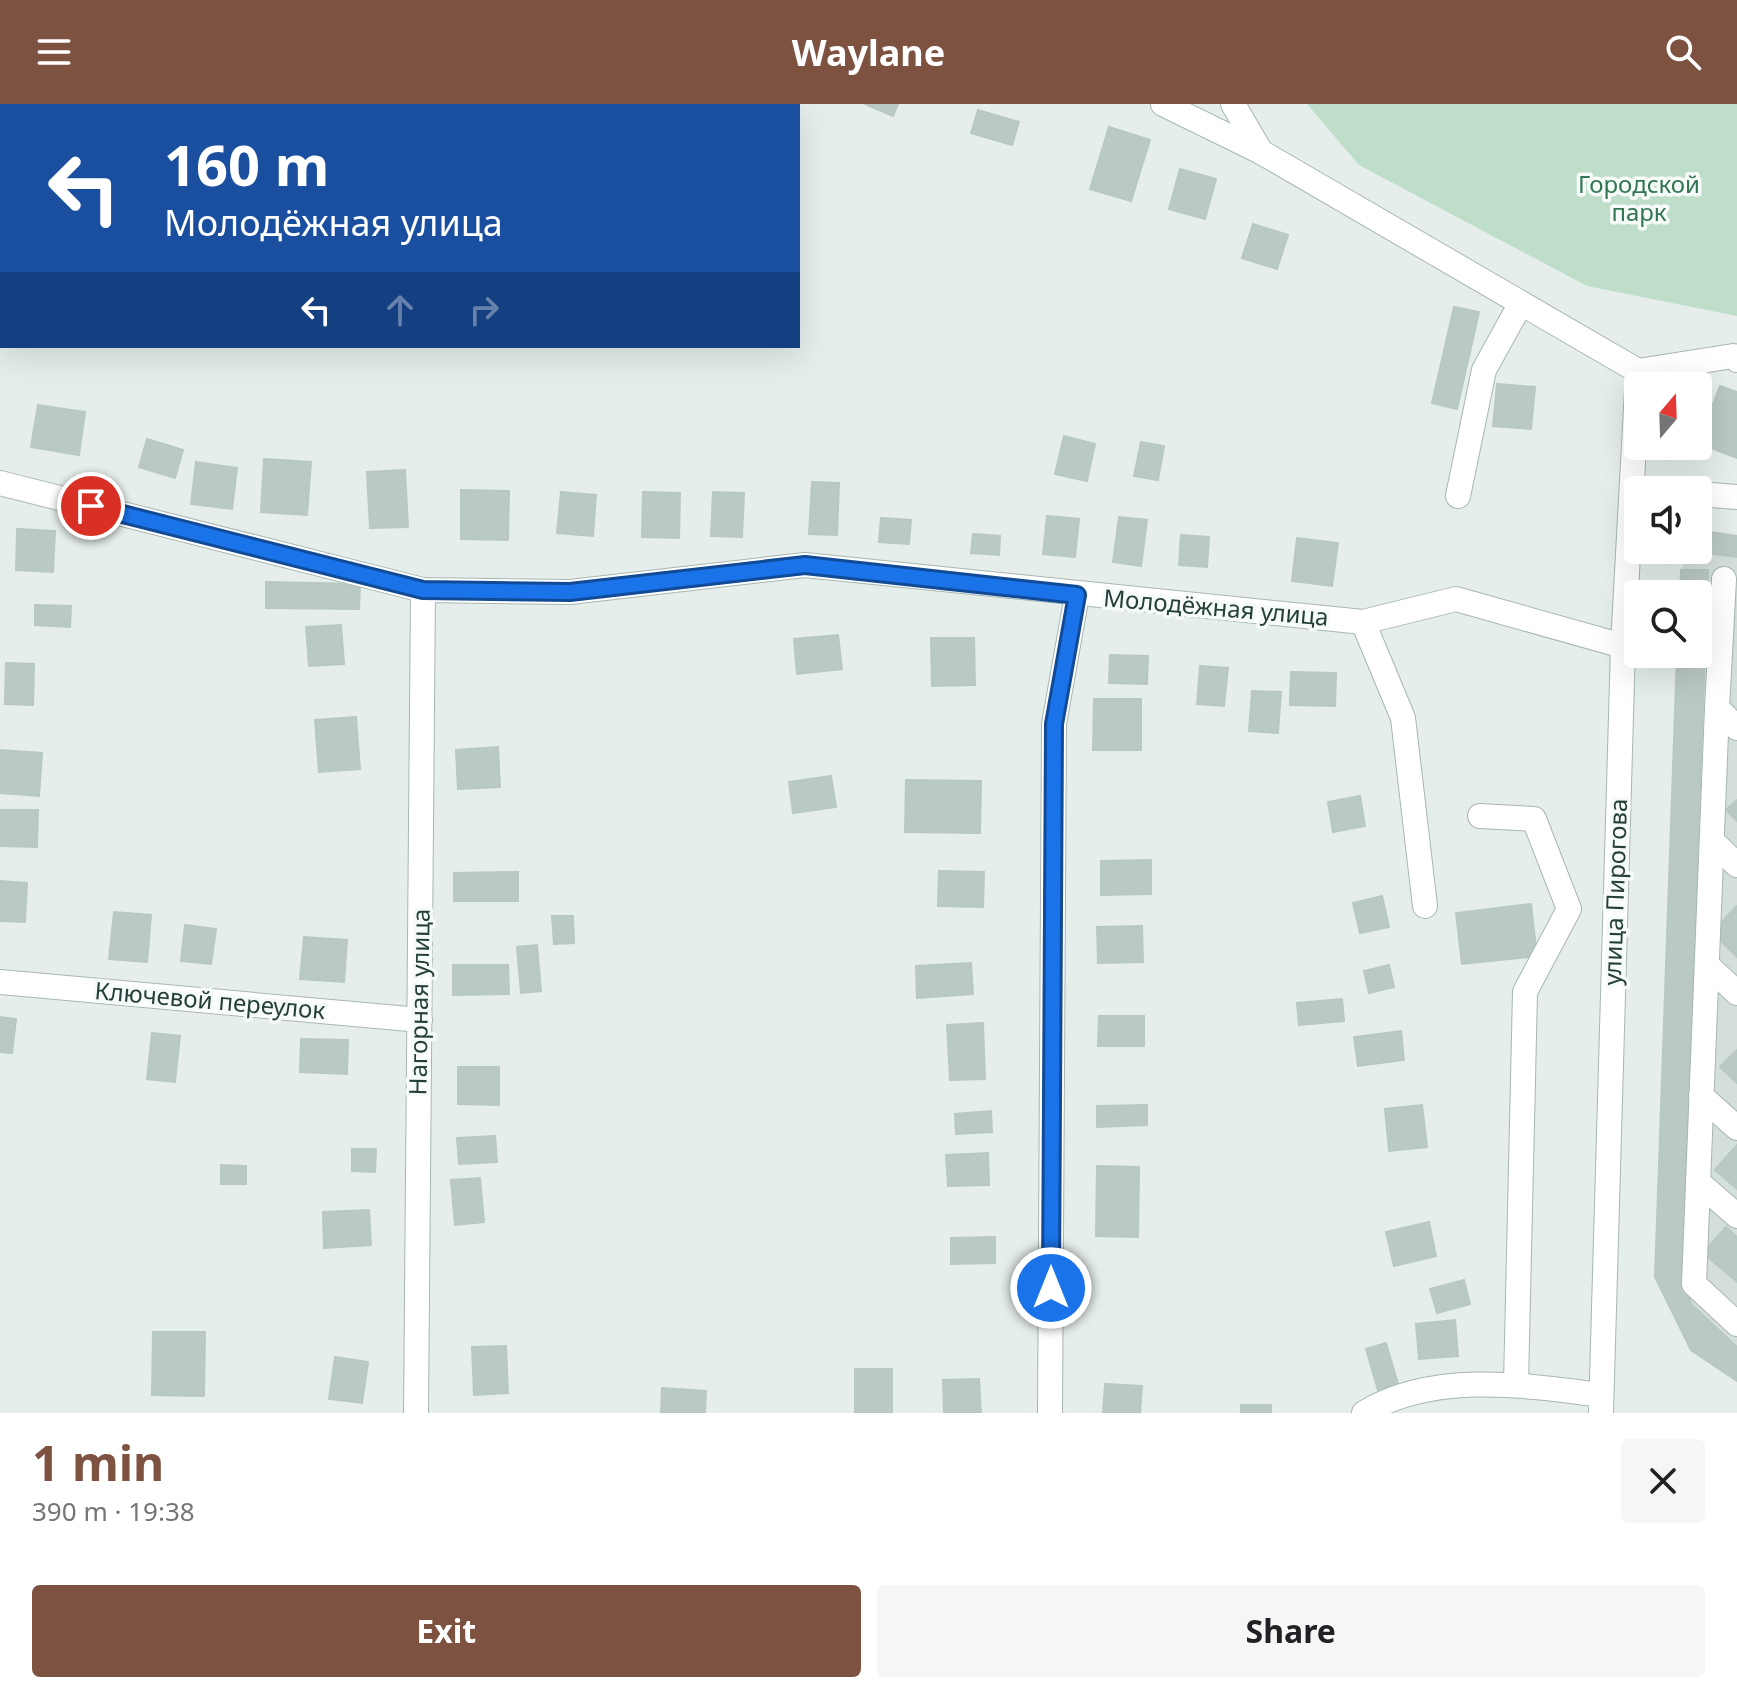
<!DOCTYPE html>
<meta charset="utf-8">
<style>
:root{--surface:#fff;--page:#f6f6f6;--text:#202124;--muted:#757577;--accent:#7d5241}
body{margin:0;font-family:"Noto Sans",sans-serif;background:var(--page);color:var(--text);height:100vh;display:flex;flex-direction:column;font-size:30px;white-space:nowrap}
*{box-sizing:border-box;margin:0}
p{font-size:26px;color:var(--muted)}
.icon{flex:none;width:44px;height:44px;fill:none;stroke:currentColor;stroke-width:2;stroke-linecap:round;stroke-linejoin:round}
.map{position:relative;height:1309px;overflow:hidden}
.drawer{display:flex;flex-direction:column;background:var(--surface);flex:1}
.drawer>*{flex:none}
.guide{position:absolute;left:0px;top:0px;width:800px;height:244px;box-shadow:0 8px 32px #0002;background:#1a4fa0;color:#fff;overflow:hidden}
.needle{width:52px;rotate:19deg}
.fabs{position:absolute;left:1624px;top:268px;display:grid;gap:16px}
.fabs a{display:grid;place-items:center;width:88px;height:88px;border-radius:8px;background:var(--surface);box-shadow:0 8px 32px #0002;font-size:40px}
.pin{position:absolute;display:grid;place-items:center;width:68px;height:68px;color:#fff;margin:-34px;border:4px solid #fff;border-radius:50%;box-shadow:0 2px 8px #0007}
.me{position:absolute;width:88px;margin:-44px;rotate:0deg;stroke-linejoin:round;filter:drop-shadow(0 0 6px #0008)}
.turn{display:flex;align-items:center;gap:28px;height:168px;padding:0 32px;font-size:36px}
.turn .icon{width:104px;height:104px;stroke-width:2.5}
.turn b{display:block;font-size:56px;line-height:68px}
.lanes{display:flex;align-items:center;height:76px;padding:0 32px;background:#0003;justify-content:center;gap:40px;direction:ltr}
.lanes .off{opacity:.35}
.round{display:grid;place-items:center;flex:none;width:84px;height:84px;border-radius:8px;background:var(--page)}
.summary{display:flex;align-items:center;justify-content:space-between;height:136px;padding:0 32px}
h1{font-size:48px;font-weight:700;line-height:60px;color:var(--accent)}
.action{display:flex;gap:16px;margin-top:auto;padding:16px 32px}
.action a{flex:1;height:92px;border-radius:8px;background:var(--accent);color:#fff;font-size:32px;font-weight:700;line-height:92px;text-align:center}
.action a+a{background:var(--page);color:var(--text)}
header{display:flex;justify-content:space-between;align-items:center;height:104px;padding:0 32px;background:var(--accent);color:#fff;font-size:36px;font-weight:700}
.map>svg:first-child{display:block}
.built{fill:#d4deda}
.green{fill:#bfdeca}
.building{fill:#bbc9c4;stroke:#b8c8c2;stroke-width:2}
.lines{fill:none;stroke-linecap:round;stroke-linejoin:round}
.minor-casing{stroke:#a8b6b2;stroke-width:26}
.minor{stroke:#fff;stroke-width:24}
.route-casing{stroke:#114b97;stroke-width:20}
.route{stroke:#1a73e8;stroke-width:14}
.labels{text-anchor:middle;stroke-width:7;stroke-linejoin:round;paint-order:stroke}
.park-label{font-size:24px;fill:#307650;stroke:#f6faf8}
.street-label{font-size:24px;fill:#25403a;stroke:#f6faf8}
</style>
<header><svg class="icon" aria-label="menu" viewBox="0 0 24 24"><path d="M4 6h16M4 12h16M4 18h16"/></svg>Waylane<svg class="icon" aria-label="search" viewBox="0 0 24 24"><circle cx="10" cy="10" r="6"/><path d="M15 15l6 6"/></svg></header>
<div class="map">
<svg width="1737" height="1309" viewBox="0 0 1737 1309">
<rect width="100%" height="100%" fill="#e5eeeb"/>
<!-- built -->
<polygon class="built" points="1703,427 1737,432 1737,1277 1691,1246 1655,1173 1677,550 1698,550 1698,490 1680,490 1681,466 1692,446 1698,446"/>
<!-- green -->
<polygon class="green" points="1307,0 1737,0 1737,212 1587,182 1359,61"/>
<!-- building -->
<g class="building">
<polygon points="255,0 297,0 254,2"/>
<polygon points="358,0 400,0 358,2"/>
<polygon points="865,0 898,0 893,12"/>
<polygon points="978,6 1019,18 1012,41 971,29"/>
<polygon points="1109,23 1150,36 1131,97 1090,85"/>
<polygon points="1180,65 1216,75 1205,115 1169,105"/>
<polygon points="1253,120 1288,131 1277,165 1242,154"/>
<polygon points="2,130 2,173 0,172"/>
<polygon points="1454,203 1479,208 1457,305 1432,299"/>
<polygon points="1497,280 1535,283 1531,325 1493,322"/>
<polygon points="1720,282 1737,288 1737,354 1698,339"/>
<polygon points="38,301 85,308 79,351 31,343"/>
<polygon points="1064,332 1095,340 1087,377 1055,370"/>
<polygon points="147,335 183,346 175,374 139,363"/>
<polygon points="1141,338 1164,342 1158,376 1134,372"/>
<polygon points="264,355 311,358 307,411 261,408"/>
<polygon points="196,358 237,364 232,405 191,400"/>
<polygon points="405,366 408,423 370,424 367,368"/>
<polygon points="812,378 839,379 837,431 809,430"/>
<polygon points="461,386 509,387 508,436 461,435"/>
<polygon points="561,388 596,391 593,432 557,429"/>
<polygon points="643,388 680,389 679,434 642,433"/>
<polygon points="713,388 744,389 742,433 711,432"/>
<polygon points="1047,412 1079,415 1075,453 1043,450"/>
<polygon points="1119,413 1147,416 1141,462 1113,458"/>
<polygon points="881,414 911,416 909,440 879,438"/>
<polygon points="17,425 55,427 53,468 16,466"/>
<polygon points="1703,427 1737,432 1737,453 1700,448"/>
<polygon points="973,430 1000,432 999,451 971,449"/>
<polygon points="1181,431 1209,433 1207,463 1179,461"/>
<polygon points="1297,434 1338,439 1332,482 1292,477"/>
<polygon points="1681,466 1708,466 1682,1166 1691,1200 1737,1243 1737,1277 1691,1246 1655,1173 1677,550 1698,550 1698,490 1680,490"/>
<polygon points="266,478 360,480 359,505 266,504"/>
<polygon points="35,501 71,502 70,523 35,521"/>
<polygon points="341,521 344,560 309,562 306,523"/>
<polygon points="838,531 842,565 797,570 794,535"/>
<polygon points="931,534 974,534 975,581 932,582"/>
<polygon points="1110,551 1148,552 1147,580 1109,579"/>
<polygon points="6,559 34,560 33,601 5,600"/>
<polygon points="1200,562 1228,564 1224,602 1197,600"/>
<polygon points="1291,568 1336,569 1335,602 1290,601"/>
<polygon points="1252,587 1281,588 1278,629 1249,627"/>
<polygon points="1094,595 1141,595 1141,646 1093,646"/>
<polygon points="356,613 360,665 319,668 315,616"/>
<polygon points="498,643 500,683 458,685 456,646"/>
<polygon points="0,646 42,649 39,692 0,689"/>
<polygon points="831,672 836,703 793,709 789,678"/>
<polygon points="906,676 981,677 980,729 905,728"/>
<polygon points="1360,692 1365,722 1333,728 1328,698"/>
<polygon points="1737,696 1737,717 1726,706"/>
<polygon points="0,706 38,706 37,743 0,742"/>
<polygon points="1151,756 1151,790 1101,791 1101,757"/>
<polygon points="939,767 984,768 983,803 938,802"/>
<polygon points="518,768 518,797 454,797 454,769"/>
<polygon points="0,777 27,779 25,818 0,817"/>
<polygon points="1382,792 1389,823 1360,829 1353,799"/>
<polygon points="1531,800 1537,852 1462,860 1456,809"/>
<polygon points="1737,802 1737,853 1712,828"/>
<polygon points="114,808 151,811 147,858 109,855"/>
<polygon points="552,812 573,812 574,839 554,840"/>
<polygon points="185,821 216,825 211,860 181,857"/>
<polygon points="1142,822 1143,858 1098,859 1097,823"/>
<polygon points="304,833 347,836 344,878 300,875"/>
<polygon points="537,841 541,887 521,889 517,843"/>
<polygon points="971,859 973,890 917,894 916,862"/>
<polygon points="453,861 508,861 509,890 453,891"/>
<polygon points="1389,861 1394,883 1369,889 1364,867"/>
<polygon points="1342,895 1344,917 1299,921 1297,899"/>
<polygon points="1099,912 1144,912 1144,942 1098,942"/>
<polygon points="0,913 16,915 12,949 0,948"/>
<polygon points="983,919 985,975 950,976 947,921"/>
<polygon points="1401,927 1404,956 1358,962 1354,933"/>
<polygon points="152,929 180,932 175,978 147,975"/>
<polygon points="301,935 348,936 347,970 300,968"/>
<polygon points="1737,946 1737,979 1720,963"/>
<polygon points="458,963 499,963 499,1001 458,1000"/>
<polygon points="1147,1001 1147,1021 1097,1023 1097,1002"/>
<polygon points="1422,1001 1427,1043 1389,1047 1385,1005"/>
<polygon points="991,1007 992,1028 956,1030 955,1010"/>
<polygon points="495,1032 497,1058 459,1060 457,1034"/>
<polygon points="1737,1041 1737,1085 1715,1066"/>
<polygon points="352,1045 376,1045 375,1068 352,1067"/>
<polygon points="988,1049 989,1081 948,1082 946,1051"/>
<polygon points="221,1061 246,1062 246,1080 221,1080"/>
<polygon points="1097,1062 1139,1063 1138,1133 1096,1132"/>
<polygon points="480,1074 484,1118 455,1121 451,1076"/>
<polygon points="369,1106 371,1141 324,1144 323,1108"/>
<polygon points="1429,1118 1436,1152 1394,1162 1386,1128"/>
<polygon points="1726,1123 1737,1133 1737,1178 1703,1149"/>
<polygon points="995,1133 995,1159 951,1160 951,1134"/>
<polygon points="1464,1176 1470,1200 1437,1209 1430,1185"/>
<polygon points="1455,1216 1458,1252 1419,1255 1416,1220"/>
<polygon points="153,1228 205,1228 204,1292 152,1291"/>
<polygon points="1386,1239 1398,1280 1378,1286 1366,1245"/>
<polygon points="506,1242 508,1289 474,1291 472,1243"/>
<polygon points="335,1253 368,1258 362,1299 329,1295"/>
<rect x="855" y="1265" width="37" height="44"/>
<polygon points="979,1275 981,1309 944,1309 943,1276"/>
<polygon points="1105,1280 1142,1282 1140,1309 1103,1309"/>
<polygon points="662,1284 706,1287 705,1309 661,1309"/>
<rect x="1241" y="1301" width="30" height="8"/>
</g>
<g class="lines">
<defs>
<g id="minor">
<polyline points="1163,0 1261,48"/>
<polyline points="1233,0 1261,48 1638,267 1733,252 1737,256"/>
<polyline points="27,2 29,0"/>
<polyline points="0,26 2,24"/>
<polyline points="0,379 423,486 570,488 805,461 1363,518 1456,495 1623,542"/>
<polyline points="1698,390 1737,393"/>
<polyline points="1458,392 1484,266 1521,199"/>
<polyline points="1724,475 1717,604 1737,624"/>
<polyline points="1363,518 1403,614 1425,802"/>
<polyline points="1717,604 1694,1180 1737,1220"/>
<polyline points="1480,712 1534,715 1569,805 1525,888 1516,1280"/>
<polyline points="1712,737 1737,761"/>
<polyline points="1707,861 1737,889"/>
<polyline points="0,878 420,916"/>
<polyline points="1701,992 1737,1024"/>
<polyline points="1698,1078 1737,1112"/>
<polyline points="416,1309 423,486"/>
<polyline points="1050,1309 1054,620 1077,491"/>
<path d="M 1364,1309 C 1433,1267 1525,1281 1601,1291"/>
<polyline points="1601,1309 1623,542 1638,267"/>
</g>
</defs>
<!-- minor casing -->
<use href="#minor" class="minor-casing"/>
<!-- minor -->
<use href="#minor" class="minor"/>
</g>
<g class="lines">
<defs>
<polyline id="route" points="91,402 423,486 570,488 805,461 1077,491 1054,620 1051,1184"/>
</defs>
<!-- route casing -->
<use href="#route" class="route-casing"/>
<!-- route -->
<use href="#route" class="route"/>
</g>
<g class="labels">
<!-- park labels -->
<g class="park-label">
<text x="1639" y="89">Городской<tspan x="1639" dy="28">парк</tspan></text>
</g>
<!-- street labels -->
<g class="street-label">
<text transform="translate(1216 504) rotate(5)" y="8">Молодёжная улица</text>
<text transform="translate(1616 788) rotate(-88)" y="8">улица Пирогова</text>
<text transform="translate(210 897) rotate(5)" y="8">Ключевой переулок</text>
<text transform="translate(420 898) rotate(-89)" y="8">Нагорная улица</text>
</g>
</g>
</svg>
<div class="fabs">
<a><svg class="needle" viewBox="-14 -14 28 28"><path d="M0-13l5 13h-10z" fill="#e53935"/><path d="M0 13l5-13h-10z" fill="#757577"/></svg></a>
<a><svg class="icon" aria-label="sound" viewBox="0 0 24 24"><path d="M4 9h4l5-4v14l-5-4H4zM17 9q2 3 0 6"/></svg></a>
<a><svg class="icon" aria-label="search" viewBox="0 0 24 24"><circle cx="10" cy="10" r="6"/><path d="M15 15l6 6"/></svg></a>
</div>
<div class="pin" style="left:91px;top:402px;background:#d93025"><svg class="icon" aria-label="arrive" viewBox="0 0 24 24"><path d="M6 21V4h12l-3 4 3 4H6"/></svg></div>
<svg class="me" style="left:1051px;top:1184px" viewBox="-20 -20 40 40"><circle r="17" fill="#1a73e8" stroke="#fff" stroke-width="3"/><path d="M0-11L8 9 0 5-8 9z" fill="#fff"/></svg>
<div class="guide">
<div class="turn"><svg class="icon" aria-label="left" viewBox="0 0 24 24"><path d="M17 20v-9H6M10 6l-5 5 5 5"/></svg><div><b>160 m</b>Молодёжная улица</div></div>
<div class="lanes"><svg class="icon" aria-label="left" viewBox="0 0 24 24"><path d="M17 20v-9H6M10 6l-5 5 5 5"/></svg><svg class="icon off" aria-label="ahead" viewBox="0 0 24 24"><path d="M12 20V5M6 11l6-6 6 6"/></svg><svg class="icon off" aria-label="right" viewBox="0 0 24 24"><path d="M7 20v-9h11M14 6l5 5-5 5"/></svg></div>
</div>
</div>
<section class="drawer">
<div class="summary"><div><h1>1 min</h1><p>390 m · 19:38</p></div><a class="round"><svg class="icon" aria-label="close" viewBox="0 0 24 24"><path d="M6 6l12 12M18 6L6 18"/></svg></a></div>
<div class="action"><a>Exit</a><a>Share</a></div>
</section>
